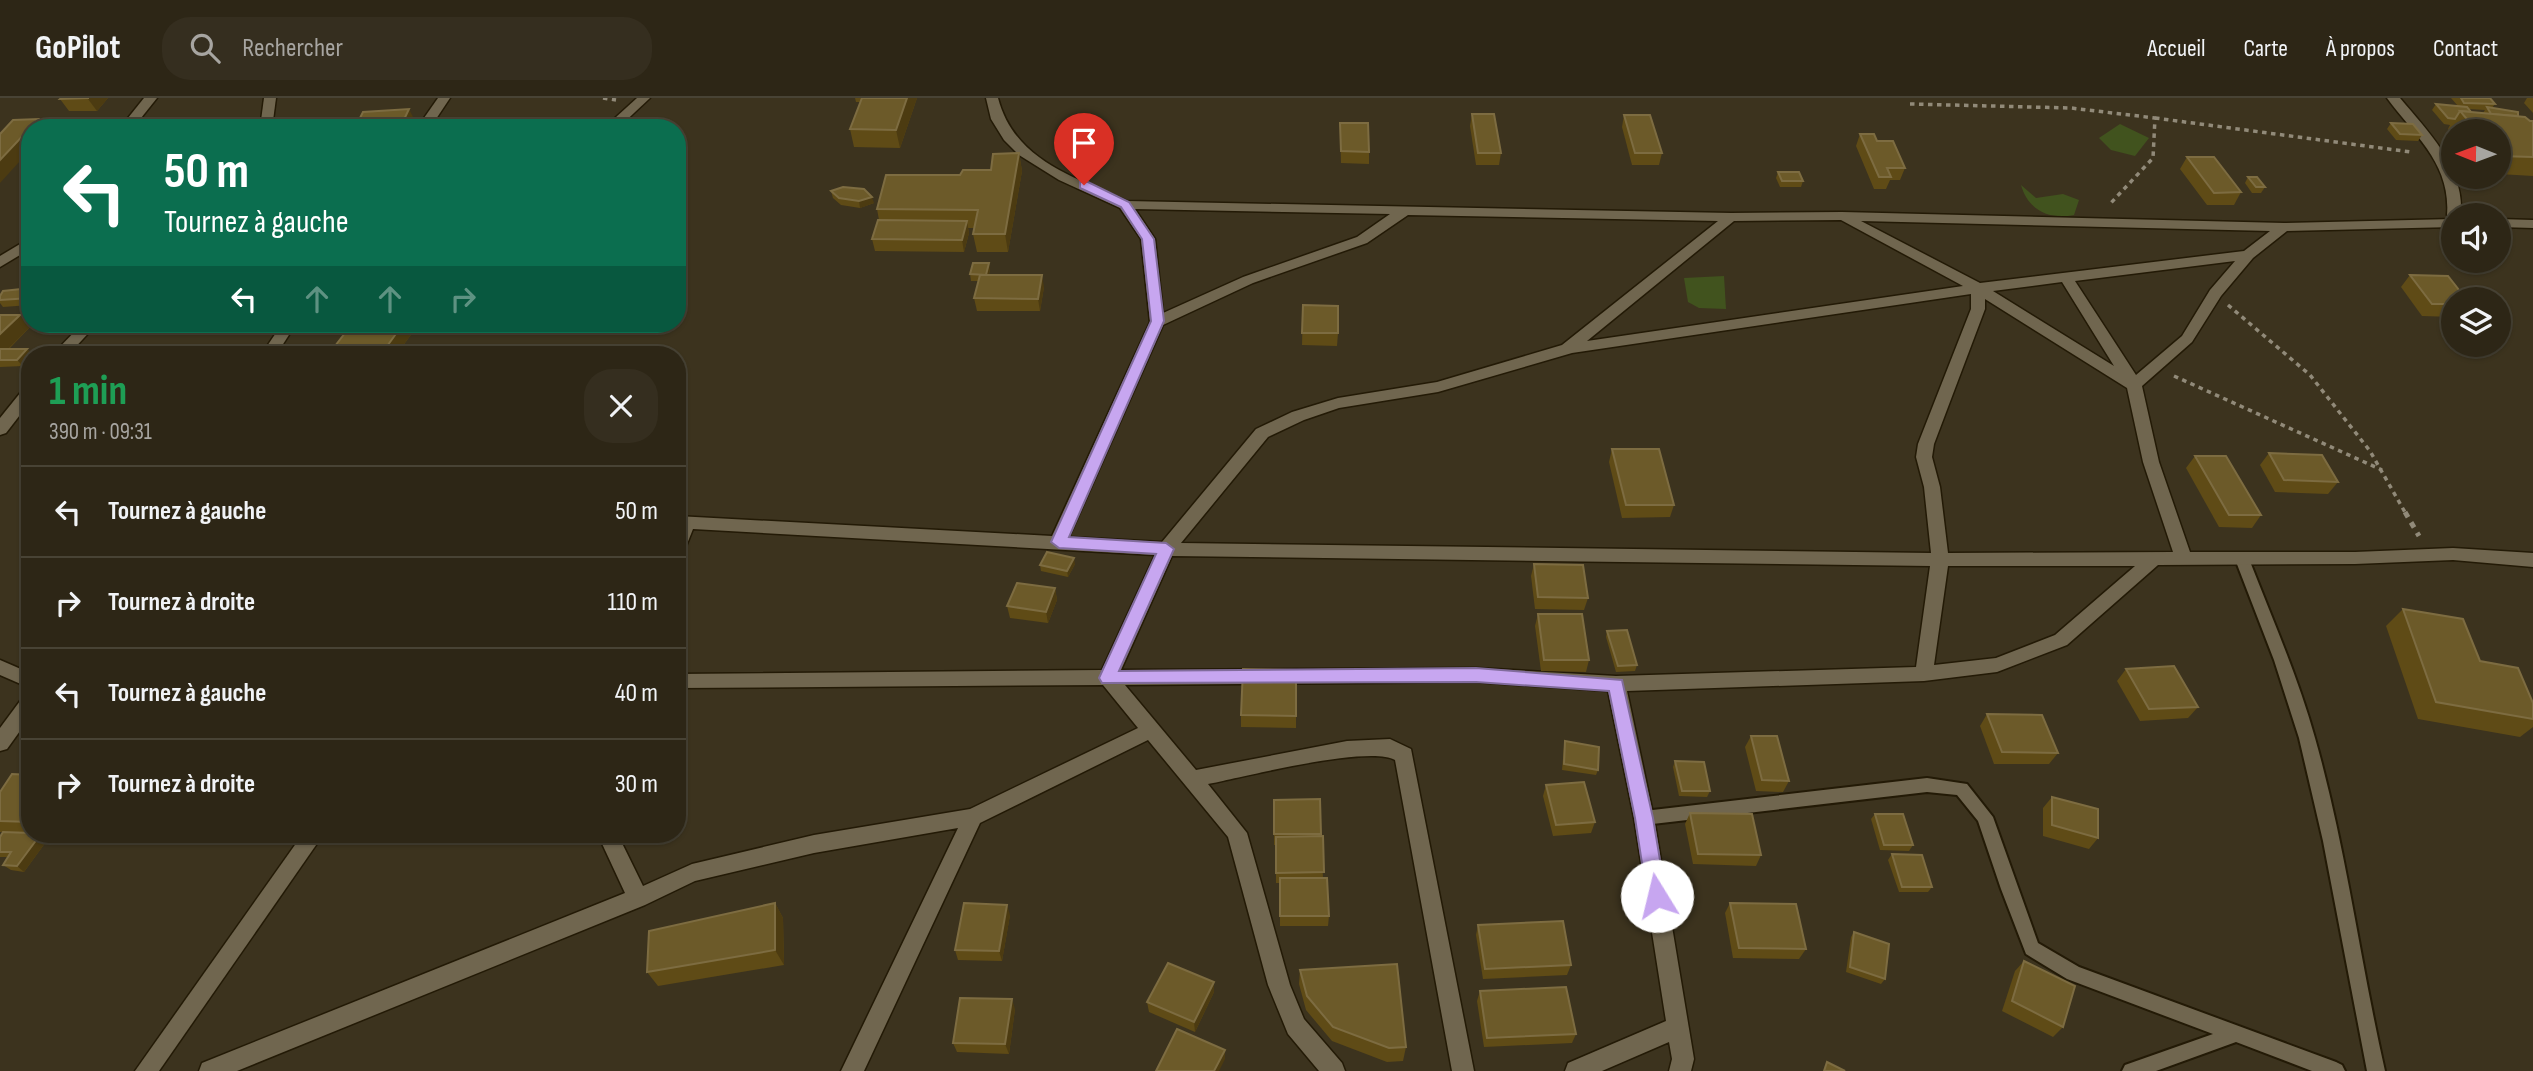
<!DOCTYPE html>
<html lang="fr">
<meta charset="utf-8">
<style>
:root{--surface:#2d2616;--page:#352e1f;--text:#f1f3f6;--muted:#a7a5a1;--line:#484335}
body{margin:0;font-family:"Sofia Sans Condensed",sans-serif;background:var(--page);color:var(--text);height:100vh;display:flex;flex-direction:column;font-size:26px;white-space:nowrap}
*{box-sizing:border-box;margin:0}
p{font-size:23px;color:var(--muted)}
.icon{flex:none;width:38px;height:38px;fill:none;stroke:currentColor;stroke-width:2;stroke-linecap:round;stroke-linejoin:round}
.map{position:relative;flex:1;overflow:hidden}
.drawer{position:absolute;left:21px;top:248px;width:665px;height:497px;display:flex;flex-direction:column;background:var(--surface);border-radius:28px;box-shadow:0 2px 5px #0004,0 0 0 2px var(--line)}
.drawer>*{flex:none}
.hud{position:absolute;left:21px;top:21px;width:665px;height:214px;border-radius:28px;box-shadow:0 2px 5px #0004,0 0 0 2px var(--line);background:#0b6e4f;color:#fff;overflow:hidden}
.needle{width:46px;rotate:271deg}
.tools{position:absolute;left:2441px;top:21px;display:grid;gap:14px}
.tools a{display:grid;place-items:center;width:70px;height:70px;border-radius:50%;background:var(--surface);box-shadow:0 2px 5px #0004,0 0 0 2px var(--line);font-size:35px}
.pin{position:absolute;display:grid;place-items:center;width:60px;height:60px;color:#fff;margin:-72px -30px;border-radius:50% 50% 50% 0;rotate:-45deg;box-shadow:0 0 7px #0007}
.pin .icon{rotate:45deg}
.me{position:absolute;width:77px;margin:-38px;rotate:351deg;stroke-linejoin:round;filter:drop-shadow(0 0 5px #0008)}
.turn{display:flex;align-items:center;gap:24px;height:147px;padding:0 28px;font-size:32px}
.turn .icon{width:91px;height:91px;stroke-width:2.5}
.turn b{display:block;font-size:49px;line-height:60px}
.lanes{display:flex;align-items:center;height:66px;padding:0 28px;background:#0003;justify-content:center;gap:35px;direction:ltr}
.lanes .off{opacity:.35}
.round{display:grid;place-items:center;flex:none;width:74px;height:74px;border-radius:28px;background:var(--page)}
.overview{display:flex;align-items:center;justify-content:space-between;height:119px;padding:0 28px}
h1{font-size:42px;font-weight:700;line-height:52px;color:#1e9e55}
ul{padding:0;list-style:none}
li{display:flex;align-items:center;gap:21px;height:91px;padding:0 28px;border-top:2px solid var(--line)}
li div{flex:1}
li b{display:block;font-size:26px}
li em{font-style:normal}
header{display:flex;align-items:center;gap:42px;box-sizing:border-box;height:98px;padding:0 35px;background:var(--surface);border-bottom:2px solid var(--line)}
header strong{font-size:33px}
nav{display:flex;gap:38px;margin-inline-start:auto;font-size:24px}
.search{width:490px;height:63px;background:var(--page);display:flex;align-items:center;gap:18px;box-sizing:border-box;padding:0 24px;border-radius:28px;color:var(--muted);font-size:26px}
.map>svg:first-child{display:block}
.green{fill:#41531e}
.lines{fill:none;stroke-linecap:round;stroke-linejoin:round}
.lane-casing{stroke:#231a06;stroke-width:4}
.street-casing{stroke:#231a06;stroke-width:3}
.path-far1{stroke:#918a79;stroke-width:3.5;stroke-dasharray:4.5 4.5;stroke-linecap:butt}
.path{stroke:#918a79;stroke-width:5;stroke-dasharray:6 6;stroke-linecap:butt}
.lane{fill:#70664f;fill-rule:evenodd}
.street{fill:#70664f;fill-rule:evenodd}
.wall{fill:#5f4b16;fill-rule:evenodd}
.shaded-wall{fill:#4c3b11}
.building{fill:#6c5a29;stroke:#7d6c41;stroke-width:2}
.route{fill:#c7a6f0;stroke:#816c9c;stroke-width:2}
</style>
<header>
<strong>GoPilot</strong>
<div class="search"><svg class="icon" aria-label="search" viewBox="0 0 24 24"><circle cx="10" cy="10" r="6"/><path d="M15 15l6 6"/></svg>Rechercher</div>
<nav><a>Accueil</a><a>Carte</a><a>À propos</a><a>Contact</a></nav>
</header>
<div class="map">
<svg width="2533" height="973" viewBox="0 0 2533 973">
<rect width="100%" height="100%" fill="#3c331e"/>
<!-- green -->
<g class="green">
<polygon points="2120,26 2149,40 2135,58 2111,52 2099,40"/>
<path d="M 2021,87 L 2036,100 L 2063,96 L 2079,102 L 2074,117 C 2049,122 2028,112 2021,87 Z"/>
<polygon points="1724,178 1726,211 1699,210 1688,204 1684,180"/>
</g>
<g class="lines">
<defs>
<g id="lane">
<path d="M 2242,456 L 2249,461 C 2272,520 2298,579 2315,640 C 2346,749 2360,863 2385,973 L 2367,973 L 2323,743 L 2299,640 L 2274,562 L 2235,461 Z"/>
<polygon points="1927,680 1967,686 1993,719 2038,845 2079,869 2336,964 2342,967 2345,973 2312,973 2236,944 2156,973 2122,973 2125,967 2213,936 2067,881 2026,856 2001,791 1978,723 1957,697 1927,694 1644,727 1638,725 1636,720 1638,715 1644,713"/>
</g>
<g id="street">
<polygon points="144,0 157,0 133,30 120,30"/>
<polygon points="264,0 276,0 272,30 260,30"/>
<polygon points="438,0 450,0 430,30 417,30"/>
<polygon points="637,0 650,0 618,30 604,30"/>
<path d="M 986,0 L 998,0 C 1014,62 1074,79 1127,103 L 1731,115 L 1842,114 L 2284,125 L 2453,121 L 2447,117 C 2451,66 2415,38 2387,0 L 2400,0 C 2430,36 2464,69 2461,117 L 2454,117 L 2454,129 L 2287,133 L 2253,160 L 2221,198 L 2192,244 L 2142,288 L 2159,364 L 2190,454 L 2355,454 L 2453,450 L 2533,455 L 2533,469 L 2453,462 L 2355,466 L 2158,467 L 2067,547 L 1997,574 L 1924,583 L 1627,593 L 1654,720 L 1694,961 L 1691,973 L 1669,973 L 1672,961 L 1669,944 L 1602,973 L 1565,973 L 1568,965 L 1666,923 L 1634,720 L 1608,593 L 1476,584 L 1125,587 L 1196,672 L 1347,643 L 1390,641 L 1411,651 L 1474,973 L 1452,973 L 1395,662 C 1369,647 1243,679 1208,686 L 1247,735 L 1290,887 L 1304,921 L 1342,965 L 1345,973 L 1319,973 L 1288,936 L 1268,887 L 1228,739 L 1148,642 L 980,725 L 864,973 L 841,973 L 958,730 L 814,755 L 695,783 L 645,807 L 237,973 L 199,973 L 202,965 L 625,795 L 598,737 L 618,737 L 643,788 L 692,766 L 814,737 L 970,711 L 1138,630 L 1103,587 L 677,590 L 677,576 L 1102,572 L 1155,457 L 693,431 L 683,456 L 677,457 L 677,418 L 1052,438 L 1150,224 L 1141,141 L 1120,110 L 1059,82 L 1019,57 L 1004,42 L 991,21 ZM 1135,111 L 1390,116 L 1357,139 L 1243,179 L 1163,215 L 1155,141 ZM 1408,117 L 1718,123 L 1562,247 L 1437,284 L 1338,300 L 1292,314 L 1256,331 L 1162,444 L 1069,439 L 1163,227 L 1253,185 L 1367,145 ZM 1841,122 L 1963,188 L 1587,243 L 1734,123 ZM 1861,123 L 2270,133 L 2244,153 L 1980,185 ZM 2235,163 L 2210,192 L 2182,238 L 2136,277 L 2075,183 ZM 2062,184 L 2114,268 L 1993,193 ZM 1971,196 L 1971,211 L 1918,346 L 1916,359 L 1924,389 L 1931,455 L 1181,445 L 1268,339 L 1304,322 L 1339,310 L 1438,294 L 1572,255 ZM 1985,201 L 2127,290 L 2143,364 L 2173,454 L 1948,455 L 1940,389 L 1932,359 L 1934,346 L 1985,211 ZM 1172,458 L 1930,468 L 1916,569 L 1616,578 L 1476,570 L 1121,572 ZM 1948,468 L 2135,468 L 2055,537 L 1996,560 L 1934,567 Z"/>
<polygon points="2499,121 2533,122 2533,130 2499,129"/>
<polygon points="30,140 30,151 0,169 0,158"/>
<polygon points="82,226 97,226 68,257 52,257"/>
<polygon points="282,226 296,226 276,257 261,257"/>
<polygon points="30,288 30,304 6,335 0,337 0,320 25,289"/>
<polygon points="0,562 30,575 30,590 0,577"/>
<polygon points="30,596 30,619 7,651 0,653 0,630 23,599"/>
<polygon points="302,737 323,737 159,973 135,973"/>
</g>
</defs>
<!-- lane casing -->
<use href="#lane" class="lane-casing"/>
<!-- street casing -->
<use href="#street" class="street-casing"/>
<!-- path-far1 -->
<g class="path-far1">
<polyline points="603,0 616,2"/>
<polyline points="1910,6 2071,10 2155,20 2153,60 2109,107"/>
<polyline points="2155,20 2411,54"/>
<polyline points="2228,207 2310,277 2370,353 2406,416"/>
<polyline points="2174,278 2382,372"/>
</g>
<!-- path -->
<polyline class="path" points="2405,414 2419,438"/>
<!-- lane -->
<use href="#lane" class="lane"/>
<!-- street -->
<use href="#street" class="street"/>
</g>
<!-- wall -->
<g class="wall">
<polygon points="108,0 97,13 69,13 60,1"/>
<polygon points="855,0 917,0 900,50 854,49 850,31 861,4 856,4"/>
<path d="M 2451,0 L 2490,0 L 2495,6 L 2492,10 L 2533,23 L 2533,78 L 2499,76 L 2499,33 L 2454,33 L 2454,38 L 2448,31 L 2450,27 L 2444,26 L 2432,12 L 2436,6 L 2458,8 ZM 2469,11 L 2485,12 L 2483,15 L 2471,14 Z"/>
<polygon points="2527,0 2533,0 2533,15 2524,5"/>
<polygon points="1472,16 1501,55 1499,67 1476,67 1470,28"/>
<polygon points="1624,17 1662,55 1659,67 1632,67 1622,29"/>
<polygon points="1340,25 1369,54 1369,66 1341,65"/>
<polygon points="2391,25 2422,37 2418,43 2396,42 2387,31"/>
<polygon points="1860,36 1877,43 1905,70 1900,82 1890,82 1886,91 1874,91 1856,48"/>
<polygon points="1019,55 1022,73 1008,154 977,154 973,136 975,130 968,130 969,135 964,154 875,153 872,141 879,122 877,111 960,77 991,72"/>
<polygon points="2187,59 2241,94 2234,107 2207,107 2180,71"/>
<polygon points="1778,74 1803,83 1801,89 1780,89 1776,80"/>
<polygon points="2248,79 2265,89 2261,95 2252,95 2245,85"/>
<polygon points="831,93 874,105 860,110 841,107 833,100"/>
<polygon points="990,171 989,177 1044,189 1040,213 977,213 974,200 978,183 971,183 970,176"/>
<polygon points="2410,177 2454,201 2454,219 2422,218 2401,189"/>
<polygon points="30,190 30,207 3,209 0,205 0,198"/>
<polygon points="1303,207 1338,235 1337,248 1302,247"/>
<polygon points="0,217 30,229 9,251 27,251 32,257 23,268 0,269"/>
<polygon points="466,226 512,226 509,231 469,232"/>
<polygon points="413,234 396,257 341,257 335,248"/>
<polygon points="1612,351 1674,407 1670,419 1622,420 1609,364"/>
<polygon points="2269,355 2338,384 2328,396 2275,394 2260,367"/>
<polygon points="2195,358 2261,417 2252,430 2219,429 2186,370"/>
<polygon points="1075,466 1068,479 1041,473 1040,467"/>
<polygon points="1534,466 1588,500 1584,512 1535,511 1531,478"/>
<polygon points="1055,490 1057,502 1048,525 1010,520 1007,508"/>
<polygon points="2403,511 2480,563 2533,605 2533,629 2520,639 2418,621 2386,528"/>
<polygon points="1538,516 1589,562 1586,574 1541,573 1535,528"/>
<polygon points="1607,533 1637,567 1635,573 1616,574 1606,539"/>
<polygon points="2126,571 2198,609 2188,620 2140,623 2117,583"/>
<polygon points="1296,572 1296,630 1241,629 1241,617"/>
<polygon points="1987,616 2058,655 2049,666 1994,666 1980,628"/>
<polygon points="1751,638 1789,683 1783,694 1756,693 1745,649"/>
<polygon points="1565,643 1598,672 1596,677 1562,672 1564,649"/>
<polygon points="1675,663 1710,693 1707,699 1679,698 1673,669"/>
<polygon points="30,677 30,734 48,741 24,774 11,772 3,767 8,759 0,759 0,739 3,734 0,734 0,694"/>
<polygon points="1546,687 1595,724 1591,735 1553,738 1543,698"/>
<polygon points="2052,699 2098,740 2089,751 2043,738 2043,710"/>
<polygon points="1274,702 1321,736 1323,780 1329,818 1328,828 1280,828 1280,785 1276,785 1276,747 1274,747"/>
<polygon points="1690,715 1761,757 1756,768 1693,766 1685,726"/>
<polygon points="1875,716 1913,747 1909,753 1880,752 1871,721"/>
<polygon points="1892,756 1932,789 1928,794 1899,794 1888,762"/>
<polygon points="775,805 783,820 784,867 658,888 647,874"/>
<polygon points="1730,805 1806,851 1799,861 1733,860 1725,815"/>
<polygon points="1010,817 1002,863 958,862 955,852"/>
<polygon points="1478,827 1571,867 1567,877 1483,881 1476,837"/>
<polygon points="1854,834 1885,881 1881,886 1846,874 1851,839"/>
<polygon points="2024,863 2063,929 2053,939 2002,913 2015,873"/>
<polygon points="1300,872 1406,949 1403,963 1387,964 1332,943 1306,912 1299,886"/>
<polygon points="1214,884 1214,894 1195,934 1149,914 1147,904"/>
<polygon points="1480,893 1576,936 1572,945 1484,949 1477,903"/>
<polygon points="1015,911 1009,956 957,954 953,945"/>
</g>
<!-- shaded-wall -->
<g class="shaded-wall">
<polygon points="89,0 108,0 97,13 88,1"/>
<polygon points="907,0 917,0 900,50 896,32"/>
<polygon points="409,11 415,23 412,30 400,30"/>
<polygon points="38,21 44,30 30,30"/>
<polygon points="30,30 30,52 0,85 0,62"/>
<polygon points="1019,55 1022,73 1008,154 1005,136"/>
<polygon points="872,99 874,105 860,110 859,103"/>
<polygon points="967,123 969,135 964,154 962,142"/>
<polygon points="989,165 990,171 987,183 986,177"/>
<polygon points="1042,177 1044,189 1040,213 1038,201"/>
<polygon points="20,217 30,229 2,257 0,254 0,236"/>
<polygon points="403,226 409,226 413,234 396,257 389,257 385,251"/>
<polygon points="507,226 512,226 509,231"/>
<polygon points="27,251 32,257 30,257 30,260 23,268 17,262"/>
<polygon points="1074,460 1075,466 1068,479 1067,473"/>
<polygon points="1055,490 1057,502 1048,525 1046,514"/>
<polygon points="40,737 43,737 48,741 24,774 17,768"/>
<polygon points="775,805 783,820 784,867 775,852"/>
<polygon points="1007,807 1010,817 1002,863 999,853"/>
<polygon points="1214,884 1214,894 1195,934 1194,924"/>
<polygon points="1012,901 1015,911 1009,956 1005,946"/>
<polygon points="1225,952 1225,961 1219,973 1214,973"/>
</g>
<!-- building -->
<g class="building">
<polygon points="61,0 89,0 60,1"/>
<polygon points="862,0 907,0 896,32 850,31"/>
<polygon points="2461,0 2490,0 2495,6 2464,5"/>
<polygon points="2436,6 2467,9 2471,14 2460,13 2455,21 2448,20"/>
<polygon points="2487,9 2518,14 2518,18 2491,16"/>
<polygon points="409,11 400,30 355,30 363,14"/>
<polygon points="2460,13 2525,19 2530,23 2533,23 2533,59 2499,58 2499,33 2477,33"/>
<polygon points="1472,16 1494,16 1501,55 1478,55"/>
<polygon points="1624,17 1650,17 1662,55 1635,55"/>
<polygon points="38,21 30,30 0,62 0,36 13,22"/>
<polygon points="1340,25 1368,25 1369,54 1341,53"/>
<polygon points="2391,25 2413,26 2422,37 2400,36"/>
<polygon points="1860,36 1874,36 1877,43 1893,43 1905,70 1887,70 1891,79 1879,79"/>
<polygon points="1019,55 1005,136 973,136 978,112 877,111 886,77 960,77 963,72 991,72 993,56"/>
<polygon points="2187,59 2214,59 2241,94 2214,95"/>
<polygon points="1778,74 1799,74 1803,83 1782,83"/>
<polygon points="2248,79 2257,79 2265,89 2256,89"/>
<polygon points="843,89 864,91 872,99 859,103 839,100 831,93"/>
<polygon points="878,122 967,123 962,142 872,141"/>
<polygon points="973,165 989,165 986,177 970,176"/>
<polygon points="980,177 1042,177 1038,201 974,200"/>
<polygon points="2410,177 2448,178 2466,201 2454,201 2454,206 2432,206"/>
<polygon points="30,190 30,200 0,202 0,198 3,193"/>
<polygon points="1303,207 1338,208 1338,235 1302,235"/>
<polygon points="0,217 20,217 0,236"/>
<polygon points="352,226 403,226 385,251 335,248"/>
<polygon points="0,251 27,251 17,262 0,262"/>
<polygon points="1612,351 1659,351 1674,407 1626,407"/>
<polygon points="2269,355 2322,357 2338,384 2284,382"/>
<polygon points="2195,358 2226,358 2261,417 2229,417"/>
<polygon points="1047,454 1074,460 1067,473 1040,467"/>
<polygon points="1534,466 1583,467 1588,500 1538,499"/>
<polygon points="1017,485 1055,490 1046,514 1007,508"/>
<polygon points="2403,511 2463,521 2480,563 2518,570 2533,605 2533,621 2436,604"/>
<polygon points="1538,516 1582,516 1589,562 1544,562"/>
<polygon points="1627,532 1637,567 1618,568 1607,533"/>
<polygon points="2174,568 2198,609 2149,611 2126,571"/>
<polygon points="1243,571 1296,572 1296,618 1241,617"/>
<polygon points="1987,616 2042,617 2058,655 2002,654"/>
<polygon points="1751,638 1777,638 1789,683 1762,682"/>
<polygon points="1565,643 1599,649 1598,672 1564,666"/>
<polygon points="1675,663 1704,664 1710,693 1682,693"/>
<polygon points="12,676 30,677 30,724 0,723 0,694"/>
<polygon points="1584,684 1595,724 1556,727 1546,687"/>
<polygon points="2052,699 2098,711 2098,740 2052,727"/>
<polygon points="1320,701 1321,736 1274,736 1274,702"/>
<polygon points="1690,715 1752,716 1761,757 1698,756"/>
<polygon points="1875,716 1903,716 1913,747 1884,747"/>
<polygon points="3,734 30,735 30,737 40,737 17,768 3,767 11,754 0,754 0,739"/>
<polygon points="1323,738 1324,774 1276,775 1276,739"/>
<polygon points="1892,756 1922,757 1932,789 1902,789"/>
<polygon points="1280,780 1327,780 1329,818 1280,818"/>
<polygon points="775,805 775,852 647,874 649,833"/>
<polygon points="964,805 1007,807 999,853 955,852"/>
<polygon points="1730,805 1796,806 1806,851 1739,850"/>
<polygon points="1563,823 1571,867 1485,871 1478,827"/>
<polygon points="1854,834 1889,846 1885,881 1850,869"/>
<polygon points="2024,863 2075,888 2063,929 2012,903"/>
<polygon points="1168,865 1214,884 1194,924 1147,904"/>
<polygon points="1397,866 1406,949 1389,950 1333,929 1307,898 1300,872"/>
<polygon points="1566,889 1576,936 1487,940 1480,893"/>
<polygon points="960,900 1012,901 1005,946 953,945"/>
<polygon points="1177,931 1225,952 1214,973 1156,973"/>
<polygon points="1827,964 1845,973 1824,973"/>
</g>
<!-- route -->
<polygon class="route" points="1080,84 1088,84 1129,104 1154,141 1164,223 1069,439 1166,445 1174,451 1119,573 1476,570 1622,582 1653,720 1666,798 1663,804 1657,807 1650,804 1647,798 1635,720 1609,593 1476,584 1102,585 1099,580 1156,456 1059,450 1051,444 1151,223 1142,141 1121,109 1080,90"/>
</svg>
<div class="tools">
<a><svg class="needle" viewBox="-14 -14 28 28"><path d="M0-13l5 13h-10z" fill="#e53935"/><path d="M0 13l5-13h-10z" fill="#a7a5a1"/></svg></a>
<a><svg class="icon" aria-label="sound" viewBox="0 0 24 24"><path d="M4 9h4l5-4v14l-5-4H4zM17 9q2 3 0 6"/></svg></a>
<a><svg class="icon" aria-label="layers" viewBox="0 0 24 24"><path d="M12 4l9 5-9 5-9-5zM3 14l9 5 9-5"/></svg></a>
</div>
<div class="pin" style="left:1084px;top:87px;background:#d93025"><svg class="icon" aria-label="arrive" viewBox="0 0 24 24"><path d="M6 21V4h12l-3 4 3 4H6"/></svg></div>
<svg class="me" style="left:1657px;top:798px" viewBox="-20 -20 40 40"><circle r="19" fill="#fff"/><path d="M0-13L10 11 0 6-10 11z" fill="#c7a6f0"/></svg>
<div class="hud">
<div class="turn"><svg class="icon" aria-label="left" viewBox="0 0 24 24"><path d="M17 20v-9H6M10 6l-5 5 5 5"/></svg><div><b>50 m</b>Tournez à gauche</div></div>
<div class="lanes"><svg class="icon" aria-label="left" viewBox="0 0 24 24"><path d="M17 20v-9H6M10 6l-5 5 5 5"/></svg><svg class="icon off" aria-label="ahead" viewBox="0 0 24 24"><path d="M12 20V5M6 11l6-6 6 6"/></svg><svg class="icon off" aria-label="ahead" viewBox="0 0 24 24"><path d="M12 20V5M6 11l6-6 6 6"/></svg><svg class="icon off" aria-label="right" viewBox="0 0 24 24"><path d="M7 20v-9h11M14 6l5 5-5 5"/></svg></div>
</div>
<section class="drawer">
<div class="overview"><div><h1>1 min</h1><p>390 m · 09:31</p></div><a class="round"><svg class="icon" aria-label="close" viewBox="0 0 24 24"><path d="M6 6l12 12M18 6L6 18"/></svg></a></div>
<ul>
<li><svg class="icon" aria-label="left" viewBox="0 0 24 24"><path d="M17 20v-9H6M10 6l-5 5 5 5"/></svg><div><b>Tournez à gauche</b></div><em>50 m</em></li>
<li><svg class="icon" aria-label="right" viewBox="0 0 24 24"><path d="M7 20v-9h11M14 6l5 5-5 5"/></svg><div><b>Tournez à droite</b></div><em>110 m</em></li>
<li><svg class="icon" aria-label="left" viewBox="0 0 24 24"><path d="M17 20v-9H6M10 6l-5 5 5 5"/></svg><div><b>Tournez à gauche</b></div><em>40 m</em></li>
<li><svg class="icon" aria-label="right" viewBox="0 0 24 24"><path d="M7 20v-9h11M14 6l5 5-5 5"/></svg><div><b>Tournez à droite</b></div><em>30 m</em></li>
</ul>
</section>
</div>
